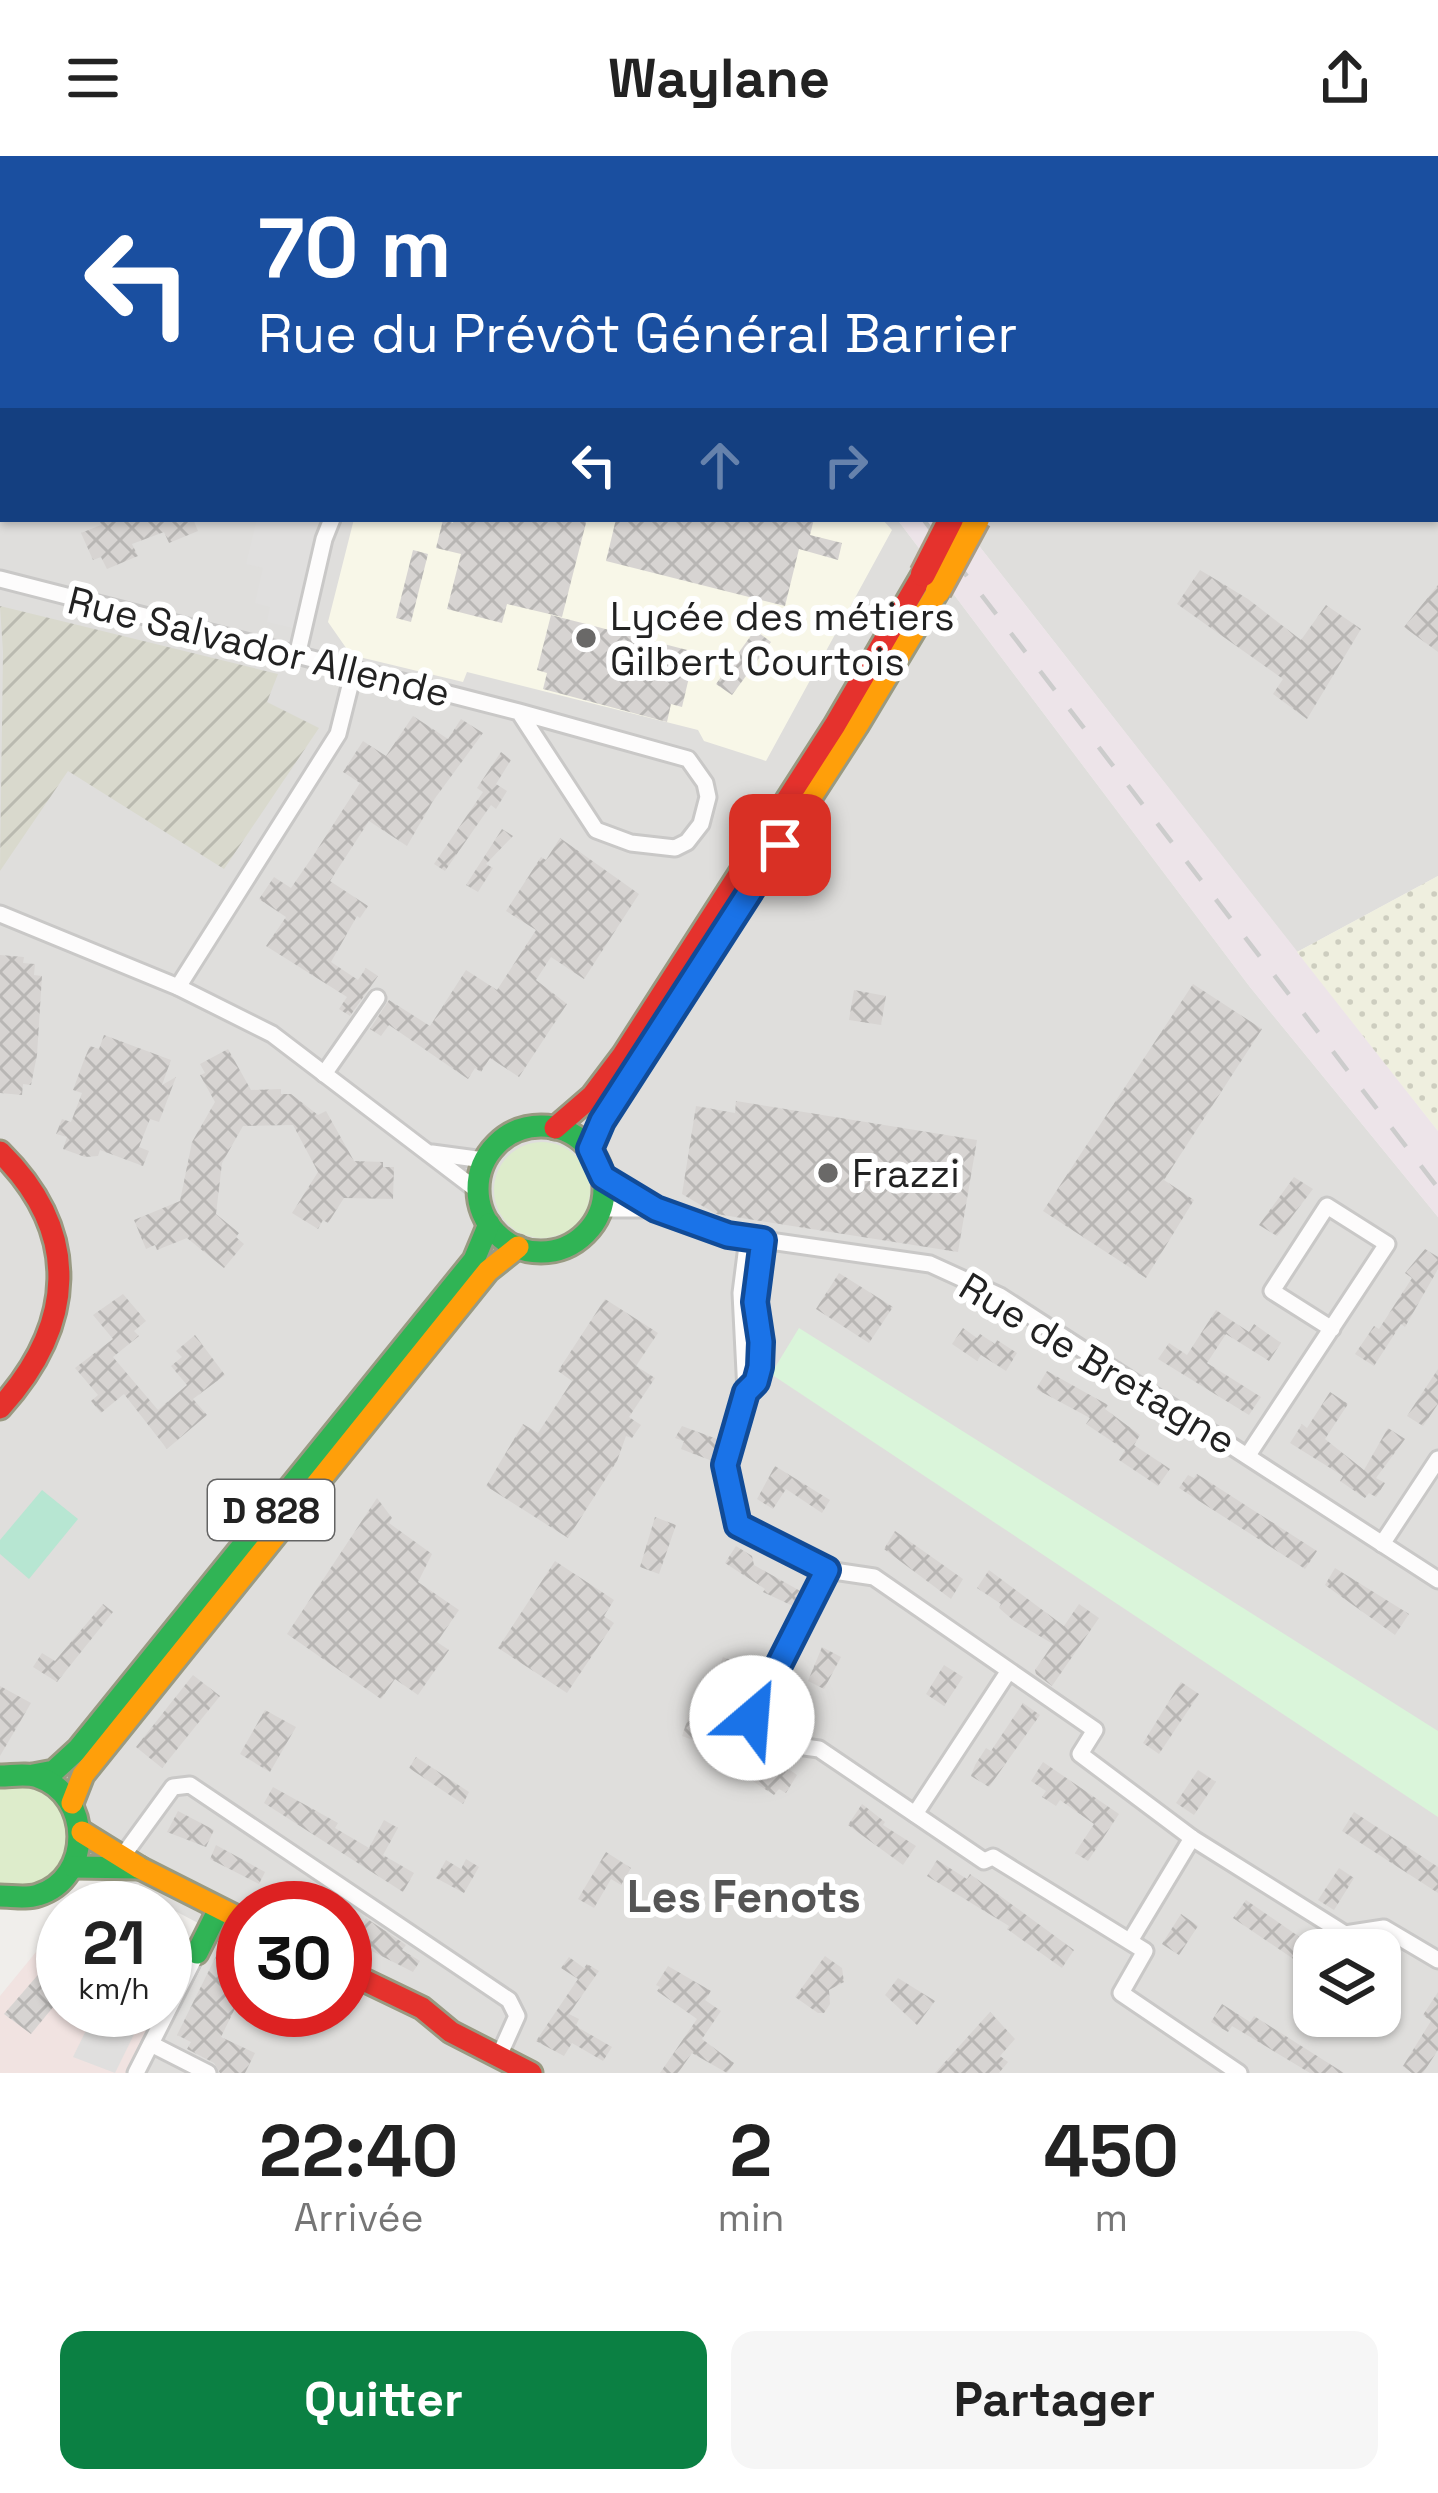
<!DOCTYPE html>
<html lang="fr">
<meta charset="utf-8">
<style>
:root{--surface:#fff;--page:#f6f6f6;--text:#222;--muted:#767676;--accent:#0b8043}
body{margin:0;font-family:"Space Grotesk",sans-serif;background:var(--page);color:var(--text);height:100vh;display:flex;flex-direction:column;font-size:45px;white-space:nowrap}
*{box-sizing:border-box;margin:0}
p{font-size:39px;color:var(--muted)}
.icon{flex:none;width:66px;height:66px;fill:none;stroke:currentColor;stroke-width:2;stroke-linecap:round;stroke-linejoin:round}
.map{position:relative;height:1917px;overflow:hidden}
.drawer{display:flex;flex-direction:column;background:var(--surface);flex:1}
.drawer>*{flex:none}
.guide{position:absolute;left:0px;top:0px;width:1440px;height:366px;box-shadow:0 3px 9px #0004;background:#1a4fa0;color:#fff;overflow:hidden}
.buttons{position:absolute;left:1293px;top:1773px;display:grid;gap:24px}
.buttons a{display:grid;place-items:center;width:108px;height:108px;border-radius:24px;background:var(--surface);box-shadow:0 3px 9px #0004;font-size:60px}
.speed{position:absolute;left:36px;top:1725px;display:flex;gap:24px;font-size:60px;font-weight:700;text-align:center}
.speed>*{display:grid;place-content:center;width:156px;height:156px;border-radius:50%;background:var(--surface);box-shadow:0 3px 9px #0004;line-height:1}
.speed small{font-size:30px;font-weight:400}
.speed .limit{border:18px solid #d22;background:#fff;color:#111}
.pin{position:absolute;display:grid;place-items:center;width:102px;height:102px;color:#fff;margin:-51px;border-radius:24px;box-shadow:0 6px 18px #0006}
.me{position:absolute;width:132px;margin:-66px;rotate:27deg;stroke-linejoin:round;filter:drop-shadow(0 0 9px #0008)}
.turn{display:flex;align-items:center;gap:42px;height:252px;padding:0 60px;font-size:54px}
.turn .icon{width:156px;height:156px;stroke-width:2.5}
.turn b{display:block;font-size:84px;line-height:102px}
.lanes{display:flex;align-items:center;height:114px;padding:0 60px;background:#0003;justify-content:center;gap:60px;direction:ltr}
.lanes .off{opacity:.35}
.eta{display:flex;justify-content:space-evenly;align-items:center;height:204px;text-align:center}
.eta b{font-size:72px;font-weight:800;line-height:84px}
.cta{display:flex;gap:24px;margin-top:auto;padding:24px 60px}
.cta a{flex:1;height:138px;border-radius:24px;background:var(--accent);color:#fff;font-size:48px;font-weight:800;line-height:138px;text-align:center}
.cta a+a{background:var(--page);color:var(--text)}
header{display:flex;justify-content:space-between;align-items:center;height:156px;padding:0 60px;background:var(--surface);font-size:54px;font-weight:800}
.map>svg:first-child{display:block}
.residential{fill:#dfdedc;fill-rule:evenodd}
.commercial{fill:#f1e3e1}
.education{fill:#f8f7e8}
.railway{fill:#ede4e9}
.construction{fill:url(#construction-furrows)}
.farmland{fill:url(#farmland-dots)}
.grass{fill:#ddeccb}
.park{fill:#daf5da}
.pitch{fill:#b7e6d2}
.parking{fill:#e0dfde}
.building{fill:url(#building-cross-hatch)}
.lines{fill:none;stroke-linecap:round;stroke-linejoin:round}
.street-casing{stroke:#c9c8c7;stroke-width:21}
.fast-casing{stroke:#999a82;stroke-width:27}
.slow-casing{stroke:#999a82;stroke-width:27}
.jam-casing{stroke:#999a82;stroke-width:27}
.street{stroke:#fdfcfc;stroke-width:15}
.fast{stroke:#30b455;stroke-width:21}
.slow{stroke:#ff9f0a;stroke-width:21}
.jam{stroke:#e5322d;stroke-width:21}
.rail{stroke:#ccc;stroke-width:4.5;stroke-dasharray:24 24;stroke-linecap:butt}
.slow-bridge-casing{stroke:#a79c86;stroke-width:30;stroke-linecap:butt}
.jam-bridge-casing{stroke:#a79c86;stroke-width:30;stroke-linecap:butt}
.slow-bridge{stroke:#ff9f0a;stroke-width:24}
.jam-bridge{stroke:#e5322d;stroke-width:24}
.route-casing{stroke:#114b97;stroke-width:30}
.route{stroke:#1a73e8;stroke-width:21}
.poi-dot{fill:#6a6968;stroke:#fff;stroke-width:4.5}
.labels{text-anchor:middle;stroke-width:12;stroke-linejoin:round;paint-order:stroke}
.shield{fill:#fff;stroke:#646464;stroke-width:3}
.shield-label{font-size:36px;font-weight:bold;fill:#222}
.poi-label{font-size:39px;fill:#222;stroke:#fff;text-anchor:start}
.street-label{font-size:39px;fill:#222;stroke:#fff}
.quarter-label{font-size:45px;font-weight:bold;fill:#555;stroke:#fff}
</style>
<header><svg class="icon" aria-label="menu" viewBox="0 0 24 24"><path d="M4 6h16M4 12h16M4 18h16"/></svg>Waylane<svg class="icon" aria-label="share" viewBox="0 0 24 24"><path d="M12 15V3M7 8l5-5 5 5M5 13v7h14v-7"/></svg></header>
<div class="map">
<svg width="1438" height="1917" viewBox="0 0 1438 1917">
<defs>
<pattern id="construction-furrows" width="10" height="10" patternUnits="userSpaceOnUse" patternTransform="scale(3)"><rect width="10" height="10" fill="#d9d9cd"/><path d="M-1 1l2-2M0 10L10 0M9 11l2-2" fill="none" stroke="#babab0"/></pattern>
<pattern id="farmland-dots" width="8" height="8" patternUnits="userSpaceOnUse" patternTransform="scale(3)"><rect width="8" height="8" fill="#efefdf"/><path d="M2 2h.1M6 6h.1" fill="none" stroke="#cdcdbf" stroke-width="1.8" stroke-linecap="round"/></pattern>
<pattern id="building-cross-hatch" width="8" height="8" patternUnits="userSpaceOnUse" patternTransform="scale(3)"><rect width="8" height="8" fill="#d7d4d2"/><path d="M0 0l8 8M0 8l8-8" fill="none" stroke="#b8b6b4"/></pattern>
</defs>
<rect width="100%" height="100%" fill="#f0eeeb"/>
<!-- residential -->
<g class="residential">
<path d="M 0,0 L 624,0 L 626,3 L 3,3 L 3,363 L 897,363 L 1250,831 L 1438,1061 L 1438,1917 L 147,1917 L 219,1778 L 0,1663 ZM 243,1752 L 345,1752 L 345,1854 L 243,1854 ZM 1314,1794 L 1380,1794 L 1380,1860 L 1314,1860 Z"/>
<polygon points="680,0 1438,0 1438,720 1297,796 958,363 1437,363 1437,3"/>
</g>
<!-- commercial -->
<polygon class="commercial" points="63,1763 63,1854 159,1854 127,1917 0,1917 0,1840"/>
<!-- education -->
<polygon class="education" points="354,363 882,363 892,374 766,605 704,585 698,574 467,516 463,526 351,499 328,466"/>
<!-- railway -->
<polygon class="railway" points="897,363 958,363 1438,975 1438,1061 1250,831"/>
<!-- construction -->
<polygon class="construction" points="0,450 278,518 267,546 319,572 224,713 68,615 0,715 3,496"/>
<!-- farmland -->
<polygon class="farmland" points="1438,720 1438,975 1297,796"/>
<!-- grass -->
<g class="grass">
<circle cx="542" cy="1034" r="48"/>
<path d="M 13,1630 C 100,1635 77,1750 0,1727 L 0,1633 Z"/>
</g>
<!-- park -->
<polygon class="park" points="799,1172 1438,1575 1438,1661 771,1218"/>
<!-- pitch -->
<polygon class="pitch" points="42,1334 78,1363 29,1423 0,1398 0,1384"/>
<!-- parking -->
<g class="parking">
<polygon points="257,363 319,363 293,472 267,466 270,451 255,447 263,412 246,408"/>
<polygon points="96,1854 146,1854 115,1917 73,1901"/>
</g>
<!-- building -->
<g class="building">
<polygon points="99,363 193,363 198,375 169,387 164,376 132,388 138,400 107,413 101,401 93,404 81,377 101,369"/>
<polygon points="454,363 587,363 562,461 507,448 502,467 447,453 461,398 436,392 443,364 453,367"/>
<polygon points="616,363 814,363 810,379 842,387 838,404 799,393 785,450 606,405"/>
<polygon points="413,394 428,398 411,466 396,462"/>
<polygon points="1200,414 1248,443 1301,484 1326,449 1361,473 1307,563 1273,538 1283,523 1177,448"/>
<polygon points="1438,429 1438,496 1404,471"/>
<polygon points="551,459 695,496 682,551 671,548 667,566 543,533 547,517 537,514"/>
<polygon points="755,474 771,486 732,539 716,528"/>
<polygon points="413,560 448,583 461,563 483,577 433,645 407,690 369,665 330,725 368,750 360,762 357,760 331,806 358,824 366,812 378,820 350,860 339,853 347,841 266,790 286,761 259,743 274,721 291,732 313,700 360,627 343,616 363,585 386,600"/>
<polygon points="501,596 511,604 496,628 507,635 496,653 491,649 445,715 434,708 483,636 477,632"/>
<polygon points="502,673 513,680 486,708 493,712 478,736 466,729"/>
<polygon points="560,682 639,738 584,823 551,801 536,824 567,848 519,921 490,902 481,916 475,912 468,923 389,869 381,880 370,873 389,844 430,870 466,814 497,834 536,774 506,755 541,701 546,704"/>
<polygon points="0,799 24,801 23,807 35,808 34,819 42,820 37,899 31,929 23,928 22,939 0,937"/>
<polygon points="1193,828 1262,873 1164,1024 1194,1044 1146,1122 1043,1055"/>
<polygon points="854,834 886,840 881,869 849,864"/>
<polygon points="104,879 171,904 162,929 176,921 159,966 150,963 139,991 149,995 143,1010 100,994 98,1000 85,1001 63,993 67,981 56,978 62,963 71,966 82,937 73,934 84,904 90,890 99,893"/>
<polygon points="228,893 251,934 281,933 281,938 291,938 318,959 326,955 354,1005 383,1006 383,1011 394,1011 393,1043 344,1042 328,1067 323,1064 318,1073 292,1057 318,1016 293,969 243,970 222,1007 216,1058 239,1077 236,1081 244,1088 224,1112 187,1082 157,1094 155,1089 146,1093 134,1064 180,1045 192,986 215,946 200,919 205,917 200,908"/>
<polygon points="736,945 977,984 958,1096 716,1058 682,1038 696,950 735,957"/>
<polygon points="1294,1021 1313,1033 1277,1080 1259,1069"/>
<polygon points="1425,1093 1438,1101 1438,1113 1405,1171 1401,1168 1374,1210 1355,1198 1374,1170 1379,1173 1412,1122 1405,1117"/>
<polygon points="839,1117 893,1151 869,1187 816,1153"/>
<polygon points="123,1138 146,1165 134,1175 139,1180 113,1201 158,1254 187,1229 171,1210 182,1201 176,1195 195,1179 225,1219 193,1243 207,1259 167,1293 124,1238 101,1257 91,1245 98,1239 75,1212 113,1183 93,1159"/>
<polygon points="605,1143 658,1177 636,1210 655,1222 629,1261 641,1269 632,1282 626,1280 617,1305 568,1382 486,1330 523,1268 538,1277 572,1225 558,1215"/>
<polygon points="1216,1154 1249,1176 1254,1168 1281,1187 1269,1205 1226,1178 1207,1207 1261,1241 1249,1259 1158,1203 1169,1187 1187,1199"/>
<polygon points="963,1172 977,1182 980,1178 995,1188 997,1184 1017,1197 1006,1215 981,1199 977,1205 952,1188"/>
<polygon points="1438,1213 1438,1248 1423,1270 1407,1260"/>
<polygon points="1047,1215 1108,1249 1105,1253 1140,1279 1134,1289 1170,1313 1158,1330 1119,1304 1125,1294 1086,1268 1090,1262 1036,1233"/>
<polygon points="1330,1236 1348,1248 1325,1283 1364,1314 1388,1272 1405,1283 1376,1322 1385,1327 1376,1341 1369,1337 1365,1342 1340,1325 1343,1320 1290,1287 1302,1268 1307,1272"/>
<polygon points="682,1270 717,1283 715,1306 681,1293 684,1285 675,1282"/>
<polygon points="775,1310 830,1344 822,1357 786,1333 773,1353 757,1343"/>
<polygon points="1197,1318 1317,1395 1305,1413 1179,1332 1188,1319 1194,1322"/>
<polygon points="377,1342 392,1362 389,1367 432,1398 418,1426 459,1454 437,1486 449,1494 418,1539 395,1523 381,1543 287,1478"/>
<polygon points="655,1361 676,1369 659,1418 640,1411"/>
<polygon points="895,1375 963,1423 951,1443 884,1393"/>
<polygon points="736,1390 752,1400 754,1409 802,1436 795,1451 763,1436 765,1433 725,1407"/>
<polygon points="555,1405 614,1444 604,1460 614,1467 567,1537 498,1492"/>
<polygon points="1335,1412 1409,1458 1395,1479 1325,1429"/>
<polygon points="989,1414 1064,1470 1079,1448 1099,1462 1052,1530 1036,1518 1035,1514 1053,1488 1014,1465 999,1452 1001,1448 977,1432"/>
<polygon points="103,1448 113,1456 57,1526 33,1511 42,1497 55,1505"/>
<polygon points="822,1491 841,1501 824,1533 808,1525"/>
<polygon points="723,1501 743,1509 730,1542 710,1535"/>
<polygon points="944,1509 963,1521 944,1550 926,1538"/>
<polygon points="193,1519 220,1540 162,1612 136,1591"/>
<polygon points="1181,1526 1199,1538 1159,1598 1143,1587"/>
<polygon points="0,1530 31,1547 0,1600"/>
<polygon points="694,1544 716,1552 707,1575 759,1610 767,1598 797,1619 786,1637 779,1633 774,1639 742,1618 740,1621 725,1611 721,1617 710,1609 720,1594 682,1580"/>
<polygon points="1023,1547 1040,1559 989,1631 971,1620 975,1609 986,1592 991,1595"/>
<polygon points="265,1554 296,1571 270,1616 240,1598"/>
<polygon points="416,1601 469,1636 463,1648 409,1612"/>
<polygon points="1043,1606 1119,1658 1088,1705 1075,1697 1094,1668 1060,1644 1056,1650 1042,1641 1046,1635 1031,1625"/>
<polygon points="1198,1614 1216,1626 1194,1659 1176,1647"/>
<polygon points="273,1631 338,1667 335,1672 369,1692 384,1664 398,1672 383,1699 414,1717 403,1736 264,1647"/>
<polygon points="862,1648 885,1666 883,1669 916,1690 903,1709 848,1669"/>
<polygon points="178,1655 214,1674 206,1691 167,1676"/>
<polygon points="1354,1656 1438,1711 1438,1737 1342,1675"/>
<polygon points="216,1689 265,1716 259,1728 210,1703"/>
<polygon points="606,1696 631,1712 621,1729 611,1723 594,1752 578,1743"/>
<polygon points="466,1703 479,1711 464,1737 436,1722 446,1704 461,1713"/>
<polygon points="937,1704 967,1723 970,1718 1074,1794 1062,1812 1007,1773 1009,1770 927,1720"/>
<polygon points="1339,1712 1354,1722 1334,1754 1318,1744"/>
<polygon points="1246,1744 1314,1791 1314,1817 1233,1762"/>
<polygon points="1181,1758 1198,1770 1179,1799 1162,1788"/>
<polygon points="366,1762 406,1789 402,1794 420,1805 413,1816 354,1786"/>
<polygon points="222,1788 243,1798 243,1836 221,1881 255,1897 245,1917 220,1917 214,1907 187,1893 191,1886 177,1879"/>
<polygon points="63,1790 63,1839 31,1878 4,1858"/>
<polygon points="825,1800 842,1812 844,1826 829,1834 830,1848 824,1857 818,1857 795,1841"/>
<polygon points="569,1801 584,1812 587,1808 599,1815 569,1858 579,1863 576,1869 579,1872 612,1891 603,1905 572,1887 564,1900 536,1885 578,1823 561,1812"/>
<polygon points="668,1810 711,1835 705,1844 721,1855 702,1883 734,1907 727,1917 692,1897 678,1917 660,1917 697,1863 657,1835 660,1831 656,1829"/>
<polygon points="898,1822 935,1845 917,1869 885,1839"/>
<polygon points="1438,1836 1438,1894 1423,1917 1412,1917 1403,1910 1431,1865 1423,1859"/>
<polygon points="1222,1848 1250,1866 1254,1860 1344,1917 1310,1917 1232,1870 1228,1876 1211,1866"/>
<polygon points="990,1856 1015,1883 1000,1900 1008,1906 999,1917 935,1917"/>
</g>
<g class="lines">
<defs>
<g id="street">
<polyline points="1286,0 1287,3"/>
<polyline points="21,3 24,0"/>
<polyline points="299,3 300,0"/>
<polyline points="419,3 420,0"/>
<polyline points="0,222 3,221"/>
<polyline points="1437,341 1438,341"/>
<polyline points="0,423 519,556 688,603 705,627 708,641 701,668 687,686 675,692 631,687 596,674 519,556"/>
<polyline points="297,500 324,383 332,363"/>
<polyline points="0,758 178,831 272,878 478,1035"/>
<polyline points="178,831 338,578 354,514"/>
<polyline points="324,918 377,842"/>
<polyline points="432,997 484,1004"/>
<polyline points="603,1021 656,1053 728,1079 930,1108 1000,1140 1438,1424"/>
<polyline points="600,1053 656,1053"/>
<polyline points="748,1082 741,1137 746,1236 726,1309 738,1368 827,1414 874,1421 1095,1574 1080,1598 1192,1682 1345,1778 1384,1772 1438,1804"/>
<path d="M 746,1236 C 772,1209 755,1175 755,1142 C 755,1123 760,1103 763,1084"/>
<polyline points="1248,1299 1387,1088 1327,1050 1272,1135 1332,1173"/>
<polyline points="1382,1388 1438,1303"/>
<polyline points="827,1414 752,1562 797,1590 819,1593 984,1705 993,1701 1145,1795 1121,1837 1239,1917"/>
<polyline points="915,1658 1008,1516"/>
<polyline points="122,1701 173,1631 190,1629 509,1844 517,1860 499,1900"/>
<polyline points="1130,1785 1192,1682"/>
<polyline points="151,1888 208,1917"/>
<polyline points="136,1917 197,1797"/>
</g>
<g id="fast">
<circle cx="541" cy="1033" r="63"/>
<polyline points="33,1619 54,1615 78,1593 474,1104 489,1068"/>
<path d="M 0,1620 C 12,1620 27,1617 38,1621 C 92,1639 93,1722 38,1739 C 27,1743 12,1740 0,1740"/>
<polyline points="74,1711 140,1712"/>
<polyline points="197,1797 219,1753"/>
</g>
<g id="slow">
<polyline points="1101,3 1102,0"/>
<polyline points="590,993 601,965 857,570 938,435"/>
<polyline points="72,1647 83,1619 488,1115 518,1091"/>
<polyline points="82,1676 140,1712 243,1764"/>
</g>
<g id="jam">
<polyline points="1125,3 1126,0"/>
<polyline points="555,972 592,940 623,899 835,569 923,418"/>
<path d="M 0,996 C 82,1077 75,1169 0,1252"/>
<polyline points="345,1815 422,1852 451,1876 531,1917"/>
</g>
</defs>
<!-- street casing -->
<use href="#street" class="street-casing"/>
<!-- fast casing -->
<use href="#fast" class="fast-casing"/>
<!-- slow casing -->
<use href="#slow" class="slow-casing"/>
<!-- jam casing -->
<use href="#jam" class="jam-casing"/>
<!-- street -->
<use href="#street" class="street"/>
<!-- fast -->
<use href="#fast" class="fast"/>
<!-- slow -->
<use href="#slow" class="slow"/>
<!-- jam -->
<use href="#jam" class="jam"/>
<!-- rail -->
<g class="rail">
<polyline points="656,0 658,3"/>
<polyline points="923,363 1438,1032"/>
</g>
<defs>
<polyline id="slow-bridge" points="938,435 977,363"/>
<polyline id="jam-bridge" points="923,418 951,363"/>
</defs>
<!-- slow-bridge casing -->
<use href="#slow-bridge" class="slow-bridge-casing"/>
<!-- jam-bridge casing -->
<use href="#jam-bridge" class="jam-bridge-casing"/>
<!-- slow-bridge -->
<use href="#slow-bridge" class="slow-bridge"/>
<!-- jam-bridge -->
<use href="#jam-bridge" class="jam-bridge"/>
</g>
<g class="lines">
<defs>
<polyline id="route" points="752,1562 827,1414 738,1369 725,1309 746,1236 756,1226 760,1211 761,1186 755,1146 763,1084 728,1079 656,1053 603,1021 590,993 602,965 780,689"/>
</defs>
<!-- route casing -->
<use href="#route" class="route-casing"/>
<!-- route -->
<use href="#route" class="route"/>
</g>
<!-- markers -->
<g class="poi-dot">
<circle cx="586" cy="482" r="12"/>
<circle cx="828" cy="1017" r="12"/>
</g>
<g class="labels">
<!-- shield labels -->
<rect class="shield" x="208" y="1324" width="126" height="60" rx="9"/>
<g class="shield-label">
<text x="271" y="1367">D 828</text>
</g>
<!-- poi labels -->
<g class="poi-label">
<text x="610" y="474">Lycée des métiers<tspan x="610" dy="45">Gilbert Courtois</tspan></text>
<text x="852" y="1031">Frazzi</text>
</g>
<!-- street labels -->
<g class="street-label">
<text transform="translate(259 490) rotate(14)" y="14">Rue Salvador Allende</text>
<text transform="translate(1098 1207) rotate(31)" y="14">Rue de Bretagne</text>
</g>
<!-- quarter labels -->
<g class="quarter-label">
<text x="744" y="1756">Les Fenots</text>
</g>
</g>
</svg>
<div class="buttons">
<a><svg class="icon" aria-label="layers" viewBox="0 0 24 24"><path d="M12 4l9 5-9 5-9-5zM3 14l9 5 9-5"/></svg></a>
</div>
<div class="speed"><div>21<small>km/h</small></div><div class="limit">30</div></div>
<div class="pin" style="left:780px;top:689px;background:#d93025"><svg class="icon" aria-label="arrive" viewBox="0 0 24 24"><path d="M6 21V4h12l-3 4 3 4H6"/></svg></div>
<svg class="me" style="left:752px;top:1562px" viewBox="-20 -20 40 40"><circle r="19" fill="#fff"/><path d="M0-13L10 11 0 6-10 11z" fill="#1a73e8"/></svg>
<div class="guide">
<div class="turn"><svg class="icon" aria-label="left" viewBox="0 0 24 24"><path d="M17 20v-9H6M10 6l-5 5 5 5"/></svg><div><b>70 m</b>Rue du Prévôt Général Barrier</div></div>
<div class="lanes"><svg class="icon" aria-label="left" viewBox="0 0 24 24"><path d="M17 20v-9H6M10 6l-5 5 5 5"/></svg><svg class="icon off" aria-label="ahead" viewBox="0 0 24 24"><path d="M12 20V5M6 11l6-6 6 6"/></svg><svg class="icon off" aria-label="right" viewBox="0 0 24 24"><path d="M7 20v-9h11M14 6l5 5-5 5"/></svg></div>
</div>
</div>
<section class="drawer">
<div class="eta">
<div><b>22:40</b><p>Arrivée</p></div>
<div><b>2</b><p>min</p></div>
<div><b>450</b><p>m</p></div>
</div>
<div class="cta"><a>Quitter</a><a>Partager</a></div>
</section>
